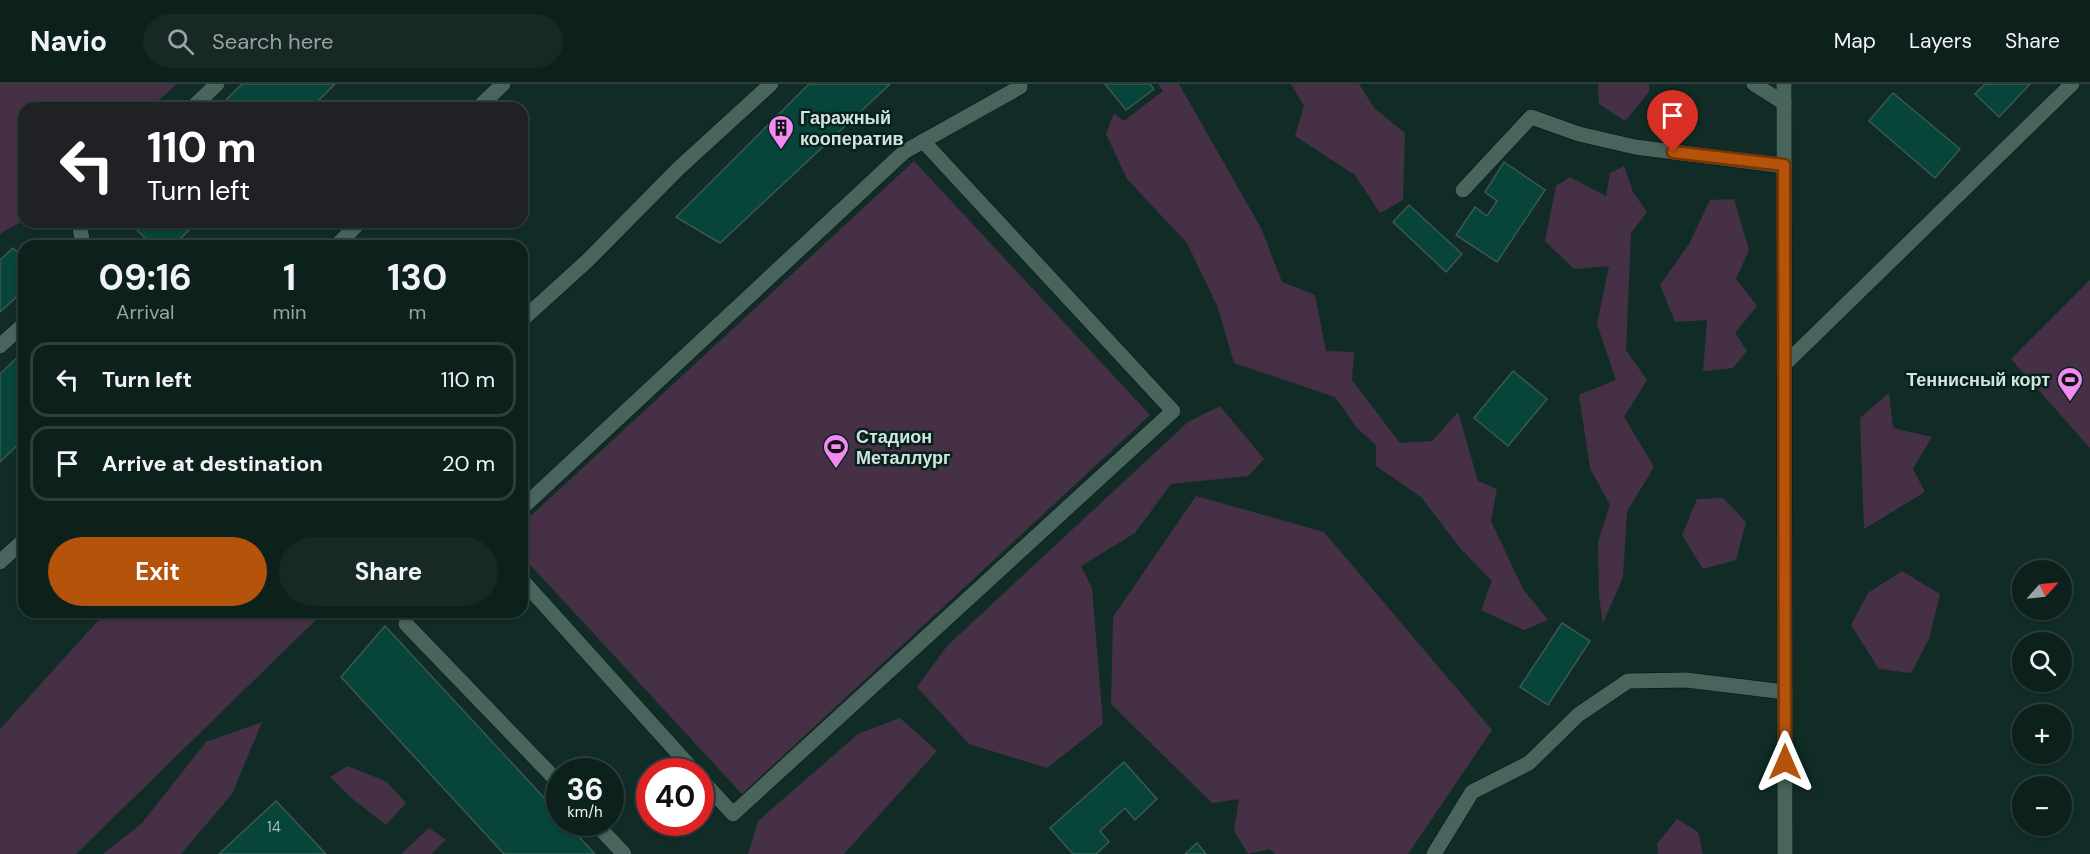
<!DOCTYPE html>
<meta charset="utf-8">
<style>
:root{--surface:#0d211c;--page:#162925;--text:#f1f3f6;--muted:#9aa3a3;--line:#2d3e3b;--accent:#b45309}
body{margin:0;font-family:"DM Sans",sans-serif;background:var(--page);color:var(--text);height:100vh;display:flex;flex-direction:column;font-size:22px;white-space:nowrap}
*{box-sizing:border-box;margin:0}
p{font-size:20px;color:var(--muted)}
.icon{flex:none;width:33px;height:33px;fill:none;stroke:currentColor;stroke-width:2;stroke-linecap:round;stroke-linejoin:round}
.map{position:relative;flex:1;overflow:hidden}
.panel{position:absolute;left:18px;top:156px;width:510px;height:378px;display:flex;flex-direction:column;background:var(--surface);border-radius:18px;box-shadow:0 2px 4px #0004,0 0 0 2px var(--line)}
.panel>*{flex:none}
.guide{position:absolute;left:18px;top:18px;width:510px;height:126px;border-radius:18px;box-shadow:0 2px 4px #0004,0 0 0 2px var(--line);background:#202124;color:#fff;overflow:hidden}
.needle{width:39px;rotate:63deg}
.controls{position:absolute;left:2012px;top:476px;display:grid;gap:12px}
.controls a{display:grid;place-items:center;width:60px;height:60px;border-radius:50%;background:var(--surface);box-shadow:0 2px 4px #0004,0 0 0 2px var(--line);font-size:30px}
.speed{position:absolute;left:546px;top:674px;display:flex;gap:12px;font-size:30px;font-weight:700;text-align:center}
.speed>*{display:grid;place-content:center;width:78px;height:78px;border-radius:50%;background:var(--surface);box-shadow:0 2px 4px #0004,0 0 0 2px var(--line);line-height:1}
.speed small{font-size:15px;font-weight:400}
.speed .limit{border:9px solid #d22;background:#fff;color:#111}
.pin{position:absolute;display:grid;place-items:center;width:51px;height:51px;color:#fff;margin:-62px -26px;border-radius:50% 50% 50% 0;rotate:-45deg;box-shadow:0 0 6px #0007}
.pin .icon{rotate:45deg}
.me{position:absolute;width:66px;margin:-33px;rotate:0deg;stroke-linejoin:round;filter:drop-shadow(0 0 4px #0008)}
.turn{display:flex;align-items:center;gap:21px;height:126px;padding:0 30px;font-size:27px}
.turn .icon{width:78px;height:78px;stroke-width:2.5}
.turn b{display:block;font-size:42px;line-height:51px}
.eta{display:flex;justify-content:space-evenly;align-items:center;height:102px;text-align:center}
.eta b{font-size:36px;font-weight:700;line-height:42px}
.primary-button{display:flex;gap:12px;margin-top:auto;padding:12px 30px}
.primary-button a{flex:1;height:69px;border-radius:36px;background:var(--accent);color:#fff;font-size:24px;font-weight:700;line-height:69px;text-align:center}
.primary-button a+a{background:var(--page);color:var(--text)}
ul{padding:0;list-style:none}
li{display:flex;align-items:center;gap:18px;height:75px;margin:0 12px 9px;padding:0 18px;border:3px solid var(--line);border-radius:18px}
li div{flex:1}
li b{display:block;font-size:22px}
li em{font-style:normal}
header{display:flex;align-items:center;gap:36px;box-sizing:border-box;height:84px;padding:0 30px;background:var(--surface);border-bottom:2px solid var(--line)}
header strong{font-size:28px}
nav{display:flex;gap:33px;margin-inline-start:auto;font-size:21px}
.search{width:420px;height:54px;background:var(--page);display:flex;align-items:center;gap:15px;box-sizing:border-box;padding:0 21px;border-radius:33px;color:var(--muted);font-size:22px}
.map>svg:first-child{display:block}
.green{fill:#463046}
.building{fill:#074439;stroke:#3c5851;stroke-width:1.5}
.lines{fill:none;stroke-linecap:round;stroke-linejoin:round}
.service-casing{stroke:#00140f;stroke-width:16}
.tertiary-casing{stroke:#00140f;stroke-width:16}
.service{stroke:#48645d;stroke-width:15}
.tertiary{stroke:#48645d;stroke-width:15}
.route-casing{stroke:#753606;stroke-width:15}
.route{stroke:#b45309;stroke-width:10}
.labels{text-anchor:middle;stroke-width:5;stroke-linejoin:round;paint-order:stroke}
.number-label{font-size:15px;fill:#a1bbb6}
.poi-label{font-size:18px;font-weight:bold;fill:#d4e3df;stroke:#07221c;text-anchor:start}
</style>
<header>
<strong>Navio</strong>
<div class="search"><svg class="icon" aria-label="search" viewBox="0 0 24 24"><circle cx="10" cy="10" r="6"/><path d="M15 15l6 6"/></svg>Search here</div>
<nav><a>Map</a><a>Layers</a><a>Share</a></nav>
</header>
<div class="map">
<svg width="2090" height="770" viewBox="0 0 2090 770">
<rect width="100%" height="100%" fill="#112c26"/>
<!-- green -->
<g class="green">
<polygon points="0,0 177,0 150,24 24,24 24,136 0,150"/>
<polygon points="1158,0 1179,0 1262,146 1282,198 1315,211 1326,267 1354,268 1352,296 1400,359 1432,357 1458,328 1478,397 1497,405 1491,437 1523,505 1548,536 1524,546 1481,526 1492,497 1460,464 1421,413 1376,382 1376,361 1357,344 1335,313 1234,279 1218,224 1187,159 1127,95 1106,50 1114,29 1124,37 1163,7"/>
<polygon points="1291,0 1359,0 1375,25 1405,49 1403,116 1380,129 1355,91 1295,52 1304,22"/>
<polygon points="1598,0 1649,0 1649,8 1625,37 1599,20"/>
<polygon points="914,77 1150,331 742,710 522,472 522,440"/>
<polygon points="1624,82 1633,108 1647,128 1631,149 1626,266 1647,296 1624,333 1654,383 1627,427 1623,493 1603,539 1599,513 1598,458 1610,421 1590,384 1579,311 1616,296 1597,240 1609,182 1574,185 1545,157 1556,102 1570,93 1606,112 1610,89"/>
<polygon points="1734,115 1749,166 1736,195 1757,222 1735,249 1747,267 1733,284 1703,287 1707,236 1675,238 1660,201 1689,160 1710,116"/>
<polygon points="2090,196 2090,364 2011,275"/>
<polygon points="1889,309 1893,344 1932,353 1913,385 1925,408 1864,445 1860,334"/>
<polygon points="1220,322 1264,375 1248,392 1171,400 1135,449 1081,482 1092,504 1103,640 1047,684 969,660 917,603 947,562 1188,338"/>
<polygon points="1196,412 1324,448 1492,646 1408,770 1275,770 1270,765 1248,770 1234,747 1239,715 1212,719 1111,620 1113,533"/>
<polygon points="1723,414 1746,438 1736,476 1703,485 1682,451 1697,415"/>
<polygon points="1902,487 1940,510 1929,555 1911,589 1879,585 1851,541 1868,509"/>
<polygon points="106,528 324,528 76,770 0,770 0,645"/>
<polygon points="900,634 937,667 844,770 748,770 758,737 858,650"/>
<polygon points="262,638 232,710 181,770 103,770 142,739 206,658"/>
<polygon points="348,682 387,698 406,719 386,741 354,716 330,693"/>
<polygon points="1677,735 1698,748 1703,770 1658,770 1657,760"/>
<polygon points="429,744 446,756 431,770 401,770"/>
</g>
<!-- building -->
<g class="building">
<polygon points="242,0 335,0 311,24 218,24"/>
<polygon points="809,0 890,0 720,159 676,133"/>
<polygon points="1105,0 1150,0 1154,5 1126,26"/>
<polygon points="1985,0 2030,0 1999,33 1975,10"/>
<polygon points="1893,9 1960,65 1935,94 1869,37"/>
<polygon points="1504,78 1545,106 1497,178 1456,151 1475,123 1487,132 1497,117 1485,108"/>
<polygon points="1409,121 1462,170 1446,188 1393,138"/>
<polygon points="129,138 197,138 173,162 153,162"/>
<polygon points="13,164 24,174 24,206 0,228 0,176"/>
<polygon points="24,267 24,355 0,378 0,290"/>
<polygon points="1513,287 1547,315 1508,362 1474,334"/>
<polygon points="1562,539 1590,557 1548,621 1520,603"/>
<polygon points="385,542 560,731 560,738 565,738 595,770 504,770 341,593"/>
<polygon points="1124,678 1157,715 1135,736 1125,724 1100,747 1109,758 1096,770 1073,770 1050,744"/>
<polygon points="276,717 326,770 219,770"/>
<polygon points="1197,759 1206,770 1185,770"/>
</g>
<g class="lines">
<defs>
<g id="service">
<polyline points="1754,0 1784,19"/>
<polyline points="192,24 217,0"/>
<polyline points="478,24 503,0"/>
<polyline points="1463,106 1531,33 1579,50 1635,63 1784,82"/>
<polyline points="79,138 83,162"/>
<polyline points="336,162 360,138"/>
<polyline points="522,236 587,177 679,84 771,0"/>
<polyline points="0,262 24,240"/>
<polyline points="1784,281 2072,0"/>
<polyline points="522,424 904,68 1020,3 1020,0"/>
<polyline points="0,478 24,456"/>
<polyline points="522,496 694,687"/>
<polyline points="406,540 560,700"/>
<polyline points="700,694 733,730 1173,327 923,57"/>
<polyline points="594,738 624,770"/>
<polyline points="1434,770 1472,708 1529,679 1578,631 1628,597 1686,596 1785,608"/>
</g>
<polyline id="tertiary" points="1784,0 1785,770"/>
</defs>
<!-- service casing -->
<use href="#service" class="service-casing"/>
<!-- tertiary casing -->
<use href="#tertiary" class="tertiary-casing"/>
<!-- service -->
<use href="#service" class="service"/>
<!-- tertiary -->
<use href="#tertiary" class="tertiary"/>
</g>
<g class="lines">
<defs>
<polyline id="route" points="1673,68 1784,81 1785,678"/>
</defs>
<!-- route casing -->
<use href="#route" class="route-casing"/>
<!-- route -->
<use href="#route" class="route"/>
</g>
<!-- icons -->
<defs>
<symbol id="building-pin" viewBox="-11 -11 22 30"><path d="M0 17L-7.5 6A9.5 9.5 0 1 1 7.5 6Z" fill="#f28af3" stroke="#07221c"/><path d="M-4-6H4V6H1V3H-1V6H-4ZM-2.5-4.3h1.7v1.8h-1.7ZM.8-4.3h1.7v1.8H.8ZM-2.5-1h1.7V.8h-1.7ZM.8-1h1.7V.8H.8Z" fill="#111"/></symbol>
<symbol id="stadium-pin" viewBox="-11 -11 22 30"><path d="M0 17L-7.5 6A9.5 9.5 0 1 1 7.5 6Z" fill="#f28af3" stroke="#07221c"/><path d="M0-5a6.5 5 0 1 0 0 10a6.5 5 0 1 0 0-10ZM-3.5-1.8h7v3.6h-7Z" fill="#111"/></symbol>
</defs>
<g fill-rule="evenodd">
<use href="#building-pin" x="766" y="29" width="30" height="40"/>
<use href="#stadium-pin" x="2055" y="281" width="30" height="40"/>
<use href="#stadium-pin" x="821" y="348" width="30" height="40"/>
</g>
<g class="labels">
<!-- number labels -->
<g class="number-label">
<text x="274" y="748">14</text>
</g>
<!-- poi labels -->
<g class="poi-label">
<text x="800" y="40">Гаражный<tspan x="800" dy="21">кооператив</tspan></text>
<text x="2050" y="302" text-anchor="end">Теннисный корт</text>
<text x="856" y="359">Стадион<tspan x="856" dy="21">Металлург</tspan></text>
</g>
</g>
</svg>
<div class="controls">
<a><svg class="needle" viewBox="-14 -14 28 28"><path d="M0-13l5 13h-10z" fill="#e53935"/><path d="M0 13l5-13h-10z" fill="#9aa3a3"/></svg></a>
<a><svg class="icon" aria-label="search" viewBox="0 0 24 24"><circle cx="10" cy="10" r="6"/><path d="M15 15l6 6"/></svg></a>
<a>+</a>
<a>−</a>
</div>
<div class="speed"><div>36<small>km/h</small></div><div class="limit">40</div></div>
<div class="pin" style="left:1673px;top:68px;background:#d93025"><svg class="icon" aria-label="arrive" viewBox="0 0 24 24"><path d="M6 21V4h12l-3 4 3 4H6"/></svg></div>
<svg class="me" style="left:1785px;top:678px" viewBox="-20 -20 40 40"><path d="M0-17L14 15 0 8-14 15z" fill="#b45309" stroke="#fff" stroke-width="4"/></svg>
<div class="guide">
<div class="turn"><svg class="icon" aria-label="left" viewBox="0 0 24 24"><path d="M17 20v-9H6M10 6l-5 5 5 5"/></svg><div><b>110 m</b>Turn left</div></div>
</div>
<section class="panel">
<div class="eta">
<div><b>09:16</b><p>Arrival</p></div>
<div><b>1</b><p>min</p></div>
<div><b>130</b><p>m</p></div>
</div>
<ul>
<li><svg class="icon" aria-label="left" viewBox="0 0 24 24"><path d="M17 20v-9H6M10 6l-5 5 5 5"/></svg><div><b>Turn left</b></div><em>110 m</em></li>
<li><svg class="icon" aria-label="arrive" viewBox="0 0 24 24"><path d="M6 21V4h12l-3 4 3 4H6"/></svg><div><b>Arrive at destination</b></div><em>20 m</em></li>
</ul>
<div class="primary-button"><a>Exit</a><a>Share</a></div>
</section>
</div>
